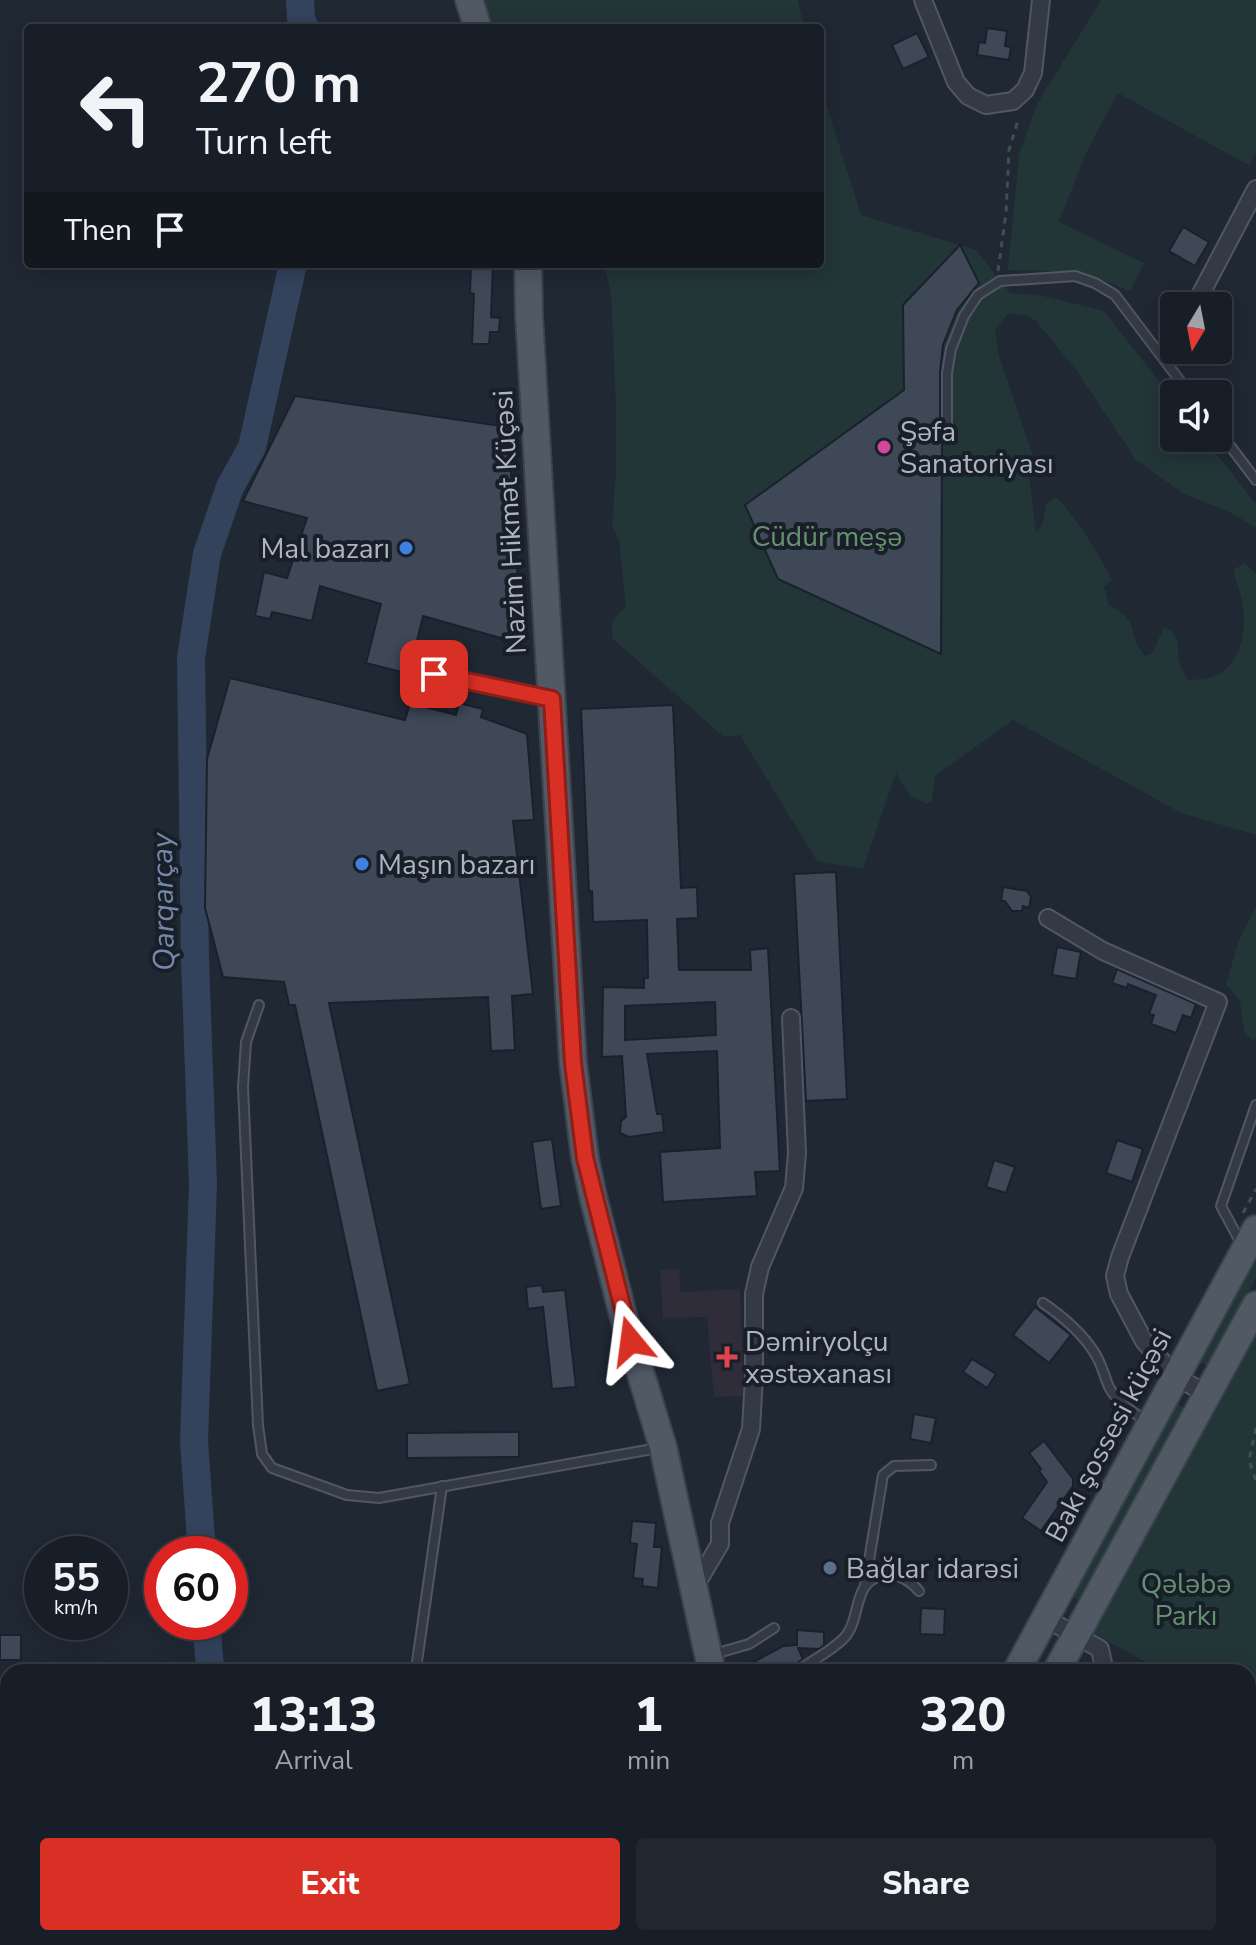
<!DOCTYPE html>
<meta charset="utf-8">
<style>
:root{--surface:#181e27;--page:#21272f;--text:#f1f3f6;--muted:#9fa2a7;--line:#363c44;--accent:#d93025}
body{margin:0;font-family:"Nunito Sans",sans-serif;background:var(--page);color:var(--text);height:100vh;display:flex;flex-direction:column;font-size:30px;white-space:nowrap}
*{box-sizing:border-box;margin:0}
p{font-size:26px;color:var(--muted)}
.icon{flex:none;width:44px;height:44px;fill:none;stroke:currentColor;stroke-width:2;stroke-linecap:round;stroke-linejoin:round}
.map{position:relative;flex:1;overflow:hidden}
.side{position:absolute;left:0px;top:1664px;width:1256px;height:282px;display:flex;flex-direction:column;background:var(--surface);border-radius:24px 24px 0 0;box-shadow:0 4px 20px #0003,0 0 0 2px var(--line)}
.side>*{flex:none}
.guide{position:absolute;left:24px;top:24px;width:800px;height:244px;border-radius:8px;box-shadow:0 4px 20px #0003,0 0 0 2px var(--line);background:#181e27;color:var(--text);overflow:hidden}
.needle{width:52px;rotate:190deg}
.buttons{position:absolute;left:1160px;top:292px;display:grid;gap:16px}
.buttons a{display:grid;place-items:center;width:72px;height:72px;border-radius:8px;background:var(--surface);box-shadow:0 4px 20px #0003,0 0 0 2px var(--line);font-size:40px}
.speed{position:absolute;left:24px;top:1536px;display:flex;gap:16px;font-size:40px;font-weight:700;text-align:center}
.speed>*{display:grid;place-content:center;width:104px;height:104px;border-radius:50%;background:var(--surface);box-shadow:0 4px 20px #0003,0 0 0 2px var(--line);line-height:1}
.speed small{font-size:20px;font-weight:400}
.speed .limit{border:12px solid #d22;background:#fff;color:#111}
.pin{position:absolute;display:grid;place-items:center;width:68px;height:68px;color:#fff;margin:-34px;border-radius:16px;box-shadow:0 4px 12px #0006}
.me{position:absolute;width:88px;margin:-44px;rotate:344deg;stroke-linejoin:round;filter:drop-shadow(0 0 6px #0008)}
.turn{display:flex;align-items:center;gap:28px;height:168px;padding:0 40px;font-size:36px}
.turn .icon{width:104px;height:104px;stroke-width:2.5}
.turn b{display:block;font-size:56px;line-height:68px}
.then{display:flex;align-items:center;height:76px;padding:0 40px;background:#0003;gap:16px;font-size:30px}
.eta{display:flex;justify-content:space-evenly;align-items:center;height:136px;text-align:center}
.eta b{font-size:48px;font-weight:800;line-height:56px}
.button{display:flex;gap:16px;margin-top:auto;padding:16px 40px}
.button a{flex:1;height:92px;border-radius:8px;background:var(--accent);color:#fff;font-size:32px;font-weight:800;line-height:92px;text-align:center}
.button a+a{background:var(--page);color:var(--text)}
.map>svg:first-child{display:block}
.medical{fill:#2f2d3a}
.green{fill:#223537}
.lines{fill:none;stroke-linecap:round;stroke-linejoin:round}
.river{stroke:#33435c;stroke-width:28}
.building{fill:#3e4857;stroke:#1a212c;stroke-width:2;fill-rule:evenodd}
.lane-casing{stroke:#505763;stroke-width:12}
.street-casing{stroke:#505763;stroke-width:20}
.primary-casing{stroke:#3c434f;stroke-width:30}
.path{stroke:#3f5053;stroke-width:3;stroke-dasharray:6 6;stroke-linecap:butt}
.lane{stroke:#333a45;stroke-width:8}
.street{stroke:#333a45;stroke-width:16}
.primary{stroke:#515965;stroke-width:26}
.route-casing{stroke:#8d1f18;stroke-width:20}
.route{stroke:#d93025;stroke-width:14}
.hotel-dot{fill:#d1479c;stroke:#191f29;stroke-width:3}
.shop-dot{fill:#3f7fe0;stroke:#191f29;stroke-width:3}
.health-dot{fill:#e0444e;stroke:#191f29;stroke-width:3}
.service-dot{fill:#5c6f8a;stroke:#191f29;stroke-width:3}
.labels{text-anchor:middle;stroke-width:8;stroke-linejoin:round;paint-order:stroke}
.poi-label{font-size:28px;fill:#adb4c2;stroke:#191f29;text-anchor:start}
.street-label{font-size:28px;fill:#adb4c2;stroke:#191f29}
.park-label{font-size:28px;fill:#669171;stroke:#191f29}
.water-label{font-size:30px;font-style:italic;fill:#758aaa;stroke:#191f29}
</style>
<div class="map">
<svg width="1256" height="1945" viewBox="0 0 1256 1945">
<rect width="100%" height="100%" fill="#202834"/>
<!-- medical -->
<polygon class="medical" points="679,1269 681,1292 740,1289 744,1396 714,1397 707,1317 663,1318 660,1270"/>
<!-- green -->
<g class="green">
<polygon points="479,0 798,0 804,28 488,28"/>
<polygon points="1101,0 1256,0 1256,152 1250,166 1118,93 1086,153 1059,222 1144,263 1130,291 1083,272 1008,270 1019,154 1037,104"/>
<path d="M 820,84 L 861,215 L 976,250 L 1010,293 L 1043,296 L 1104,311 L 1174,400 L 1174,438 L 1204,438 L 1256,504 L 1256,528 L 1232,513 L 1184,494 L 1136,460 L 1076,370 L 1036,321 L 1027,316 L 1009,313 L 995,329 L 999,356 L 1032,453 L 1029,475 L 1036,532 L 1042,525 L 1046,504 L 1056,497 C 1077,518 1098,553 1112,580 L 1104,587 L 1109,605 C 1142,621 1126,635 1145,656 L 1152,654 L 1164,627 C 1180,633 1177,646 1179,660 C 1181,667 1184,673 1187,679 C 1232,685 1248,646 1243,607 C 1242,595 1236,582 1233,570 L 1245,563 L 1256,573 L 1256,835 L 1181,813 L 1013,720 L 935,776 L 932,801 L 927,804 L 910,796 L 896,773 L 863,869 L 817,861 L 740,735 L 724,737 L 613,639 C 609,623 614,617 626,607 L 619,541 L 612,525 L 616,470 L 616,406 L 611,293 L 604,264 L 820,264 Z"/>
<polygon points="1256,906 1256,1038 1253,1041 1244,1031 1240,1001 1226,984 1239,940"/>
<polygon points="1256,1246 1256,1278 1208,1366 1194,1359"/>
<polygon points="1256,1333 1256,1680 1248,1684 1248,1672 1164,1672 1089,1631"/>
<polygon points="1174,1402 1186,1409 1080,1601 1068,1594"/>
<polygon points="1256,1700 1256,1945 1046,1945 1053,1938 1248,1938 1248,1704"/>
<polygon points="459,1938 697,1938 696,1945 456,1945"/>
</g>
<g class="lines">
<!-- river -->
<g class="river">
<polyline points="300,0 301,18 305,28"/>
<polyline points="202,1554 194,1441 203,1184 195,959 191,658 207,554 230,487 252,447 293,264"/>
<polyline points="206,1622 210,1667 208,1672"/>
<polyline points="226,1938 228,1945"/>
</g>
</g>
<!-- building -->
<g class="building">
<polygon points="987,28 1007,31 1005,46 1011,47 1009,60 977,55 979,42 985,43"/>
<polygon points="917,33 929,57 903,69 892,45"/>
<polygon points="1183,227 1209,242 1195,266 1169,251"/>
<polygon points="960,245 979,283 957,310 943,345 940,372 940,438 942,443 941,654 778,579 745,505 904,390 903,305"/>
<polygon points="471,264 493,264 491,317 500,318 499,332 490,332 489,344 472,344 474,294 470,293"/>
<polygon points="295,396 508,427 522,644 423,616 409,674 366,663 381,604 320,586 312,621 272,612 270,619 255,616 264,572 287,578 307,518 243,501"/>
<polygon points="230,678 405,720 410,703 456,715 459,703 483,709 481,717 527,734 534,820 513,821 533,994 512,996 515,1050 491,1051 488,997 329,1003 410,1384 377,1391 295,1005 289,1005 284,982 223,977 205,908 207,759"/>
<path d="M 673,705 L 681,888 L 697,887 L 698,918 L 677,919 L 679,970 L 751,970 L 750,950 L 768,948 L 780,1171 L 755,1172 L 757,1196 L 663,1202 L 660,1152 L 720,1148 L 717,1051 L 647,1054 L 657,1114 L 662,1114 L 664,1132 L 629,1137 L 620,1133 L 621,1121 L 626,1117 L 622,1056 L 602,1057 L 603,987 L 644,988 L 644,978 L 648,978 L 647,920 L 593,922 L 592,891 L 589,891 L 581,709 ZM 715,1002 L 716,1035 L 625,1040 L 625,1006 Z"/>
<polygon points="836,872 847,1099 806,1101 794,874"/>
<polygon points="1003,887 1027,891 1031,897 1029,908 1023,906 1022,911 1012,911 1005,901 1001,901"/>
<polygon points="1057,947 1081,952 1076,979 1052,975"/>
<polygon points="1117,969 1196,1004 1191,1018 1183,1015 1176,1033 1151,1024 1154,1015 1149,1014 1156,995 1128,984 1127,988 1112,983"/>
<polygon points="552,1139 561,1206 541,1209 532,1142"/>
<polygon points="1117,1140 1143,1149 1132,1182 1106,1173"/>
<polygon points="994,1160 1015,1167 1006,1193 986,1187"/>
<polygon points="542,1285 543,1292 565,1290 576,1387 552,1389 543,1307 528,1309 526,1287"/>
<polygon points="1035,1307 1071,1335 1049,1363 1013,1335"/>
<polygon points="972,1359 996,1374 987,1388 963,1372"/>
<polygon points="914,1414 936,1418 931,1443 910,1439"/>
<polygon points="519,1432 519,1457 407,1458 407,1433"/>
<polygon points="1044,1441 1073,1479 1073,1486 1041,1531 1022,1518 1047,1482 1039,1471 1041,1469 1029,1453"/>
<polygon points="632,1521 656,1523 654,1547 662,1547 658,1588 642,1586 643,1579 633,1578 637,1544 630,1543"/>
<polygon points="921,1608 945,1609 944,1635 920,1634"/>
<polygon points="797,1630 824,1632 824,1645 819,1649 798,1648 803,1659 791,1667 789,1672 735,1672 783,1646 797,1645"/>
<rect x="0" y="1635" width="21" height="25"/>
</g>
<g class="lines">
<defs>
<g id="lane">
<polyline points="1218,430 1256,480"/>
<polyline points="947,438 947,373 951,349 964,316 978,295 1000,281 1075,276 1095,283 1115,295 1190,394"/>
<polyline points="434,674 547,698"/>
<polyline points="259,1005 246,1042 243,1087 258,1425 262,1454 272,1468 347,1495 379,1498 658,1448"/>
<polyline points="1242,1245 1221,1206 1256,1105"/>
<path d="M 1043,1303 C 1062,1316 1082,1333 1094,1352 C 1101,1362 1104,1375 1109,1387 C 1117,1402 1133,1412 1146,1421"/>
<polyline points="865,1585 883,1475 894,1466 931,1465"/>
<polyline points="711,1655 749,1644 774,1628"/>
<polyline points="416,1669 442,1486"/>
<path d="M 796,1672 C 811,1661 830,1652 843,1639 C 863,1620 850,1579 886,1575 C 900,1574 910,1580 919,1591"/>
</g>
<g id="street">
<polyline points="923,0 956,82 968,96 986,105 1013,101 1025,90 1033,73 1041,0"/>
<polyline points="1196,303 1256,189"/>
<polyline points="1048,918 1103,951 1218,1002 1120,1257 1115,1276 1119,1294 1144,1341 1176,1377 1207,1394"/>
<polyline points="694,1588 720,1544 720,1523 751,1429 754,1376 754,1294 760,1267 794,1188 797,1153 791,1018"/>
<polyline points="1045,1618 1100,1649 1105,1672"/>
<polyline points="975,1945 978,1938"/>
</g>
<g id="primary">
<polyline points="469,0 478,28"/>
<polyline points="528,264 529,315 573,1063 585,1158 593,1196 623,1315 663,1447 712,1672"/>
<polyline points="1016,1672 1256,1229"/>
<polyline points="1056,1672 1256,1305"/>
<polyline points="707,1945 708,1938"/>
<polyline points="869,1945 872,1938"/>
<polyline points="907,1945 911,1938"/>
</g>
</defs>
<!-- lane casing -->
<use href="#lane" class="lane-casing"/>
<!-- street casing -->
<use href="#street" class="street-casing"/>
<!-- primary casing -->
<use href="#primary" class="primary-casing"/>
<!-- path -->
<g class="path">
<polyline points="998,271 1006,213 1009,150 1019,117"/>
<polyline points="1243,1213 1256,1189"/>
<polyline points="1256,1428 1249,1460 1256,1481"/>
</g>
<!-- lane -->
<use href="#lane" class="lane"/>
<!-- street -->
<use href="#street" class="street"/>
<!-- primary -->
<use href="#primary" class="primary"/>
</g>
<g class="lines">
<defs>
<polyline id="route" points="434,674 552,699 573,1063 585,1158 631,1341"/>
</defs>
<!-- route casing -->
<use href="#route" class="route-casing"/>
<!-- route -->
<use href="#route" class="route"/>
</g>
<!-- markers -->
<circle class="hotel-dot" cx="884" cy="447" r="8"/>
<g class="shop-dot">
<circle cx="406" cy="548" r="8"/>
<circle cx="362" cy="864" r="8"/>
</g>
<path class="health-dot" d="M723 1345h8v8h8v8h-8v8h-8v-8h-8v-8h8z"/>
<circle class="service-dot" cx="830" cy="1568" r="8"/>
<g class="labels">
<!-- poi labels -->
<g class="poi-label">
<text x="900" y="441">Şəfa<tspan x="900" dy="32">Sanatoriyası</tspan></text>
<text x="390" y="558" text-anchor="end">Mal bazarı</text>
<text x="378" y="874">Maşın bazarı</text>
<text x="745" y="1351">Dəmiryolçu<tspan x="745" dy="32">xəstəxanası</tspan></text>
<text x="846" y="1578">Bağlar idarəsi</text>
</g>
<!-- street labels -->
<g class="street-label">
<text transform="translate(509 522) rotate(-93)" y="10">Nazim Hikmət Küçəsi</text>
<text transform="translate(1108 1435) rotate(-62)" y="10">Bakı şossesi küçəsi</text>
</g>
<!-- park labels -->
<g class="park-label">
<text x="827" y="546">Cüdür meşə</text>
<text x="1186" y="1593">Qələbə<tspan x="1186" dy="32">Parkı</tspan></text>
</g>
<!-- water labels -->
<g class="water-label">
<text transform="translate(163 902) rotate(-91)" y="10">Qarqarçay</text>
</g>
</g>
</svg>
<div class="buttons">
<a><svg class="needle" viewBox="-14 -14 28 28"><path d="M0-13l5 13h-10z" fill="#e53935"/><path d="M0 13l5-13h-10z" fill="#9fa2a7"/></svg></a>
<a><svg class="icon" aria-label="sound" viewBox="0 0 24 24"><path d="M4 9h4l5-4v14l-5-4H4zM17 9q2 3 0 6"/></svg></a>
</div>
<div class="speed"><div>55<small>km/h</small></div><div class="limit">60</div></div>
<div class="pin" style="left:434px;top:674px;background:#d93025"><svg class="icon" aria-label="arrive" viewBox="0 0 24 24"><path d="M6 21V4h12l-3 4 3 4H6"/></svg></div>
<svg class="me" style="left:631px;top:1341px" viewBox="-20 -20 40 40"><path d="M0-17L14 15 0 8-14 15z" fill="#d93025" stroke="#fff" stroke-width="4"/></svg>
<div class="guide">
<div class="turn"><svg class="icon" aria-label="left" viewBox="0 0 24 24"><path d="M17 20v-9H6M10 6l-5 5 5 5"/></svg><div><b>270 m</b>Turn left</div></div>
<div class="then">Then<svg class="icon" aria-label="arrive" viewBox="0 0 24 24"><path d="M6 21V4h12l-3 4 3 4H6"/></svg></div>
</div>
<section class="side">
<div class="eta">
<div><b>13:13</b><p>Arrival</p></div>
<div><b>1</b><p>min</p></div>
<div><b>320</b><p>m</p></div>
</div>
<div class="button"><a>Exit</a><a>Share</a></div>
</section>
</div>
